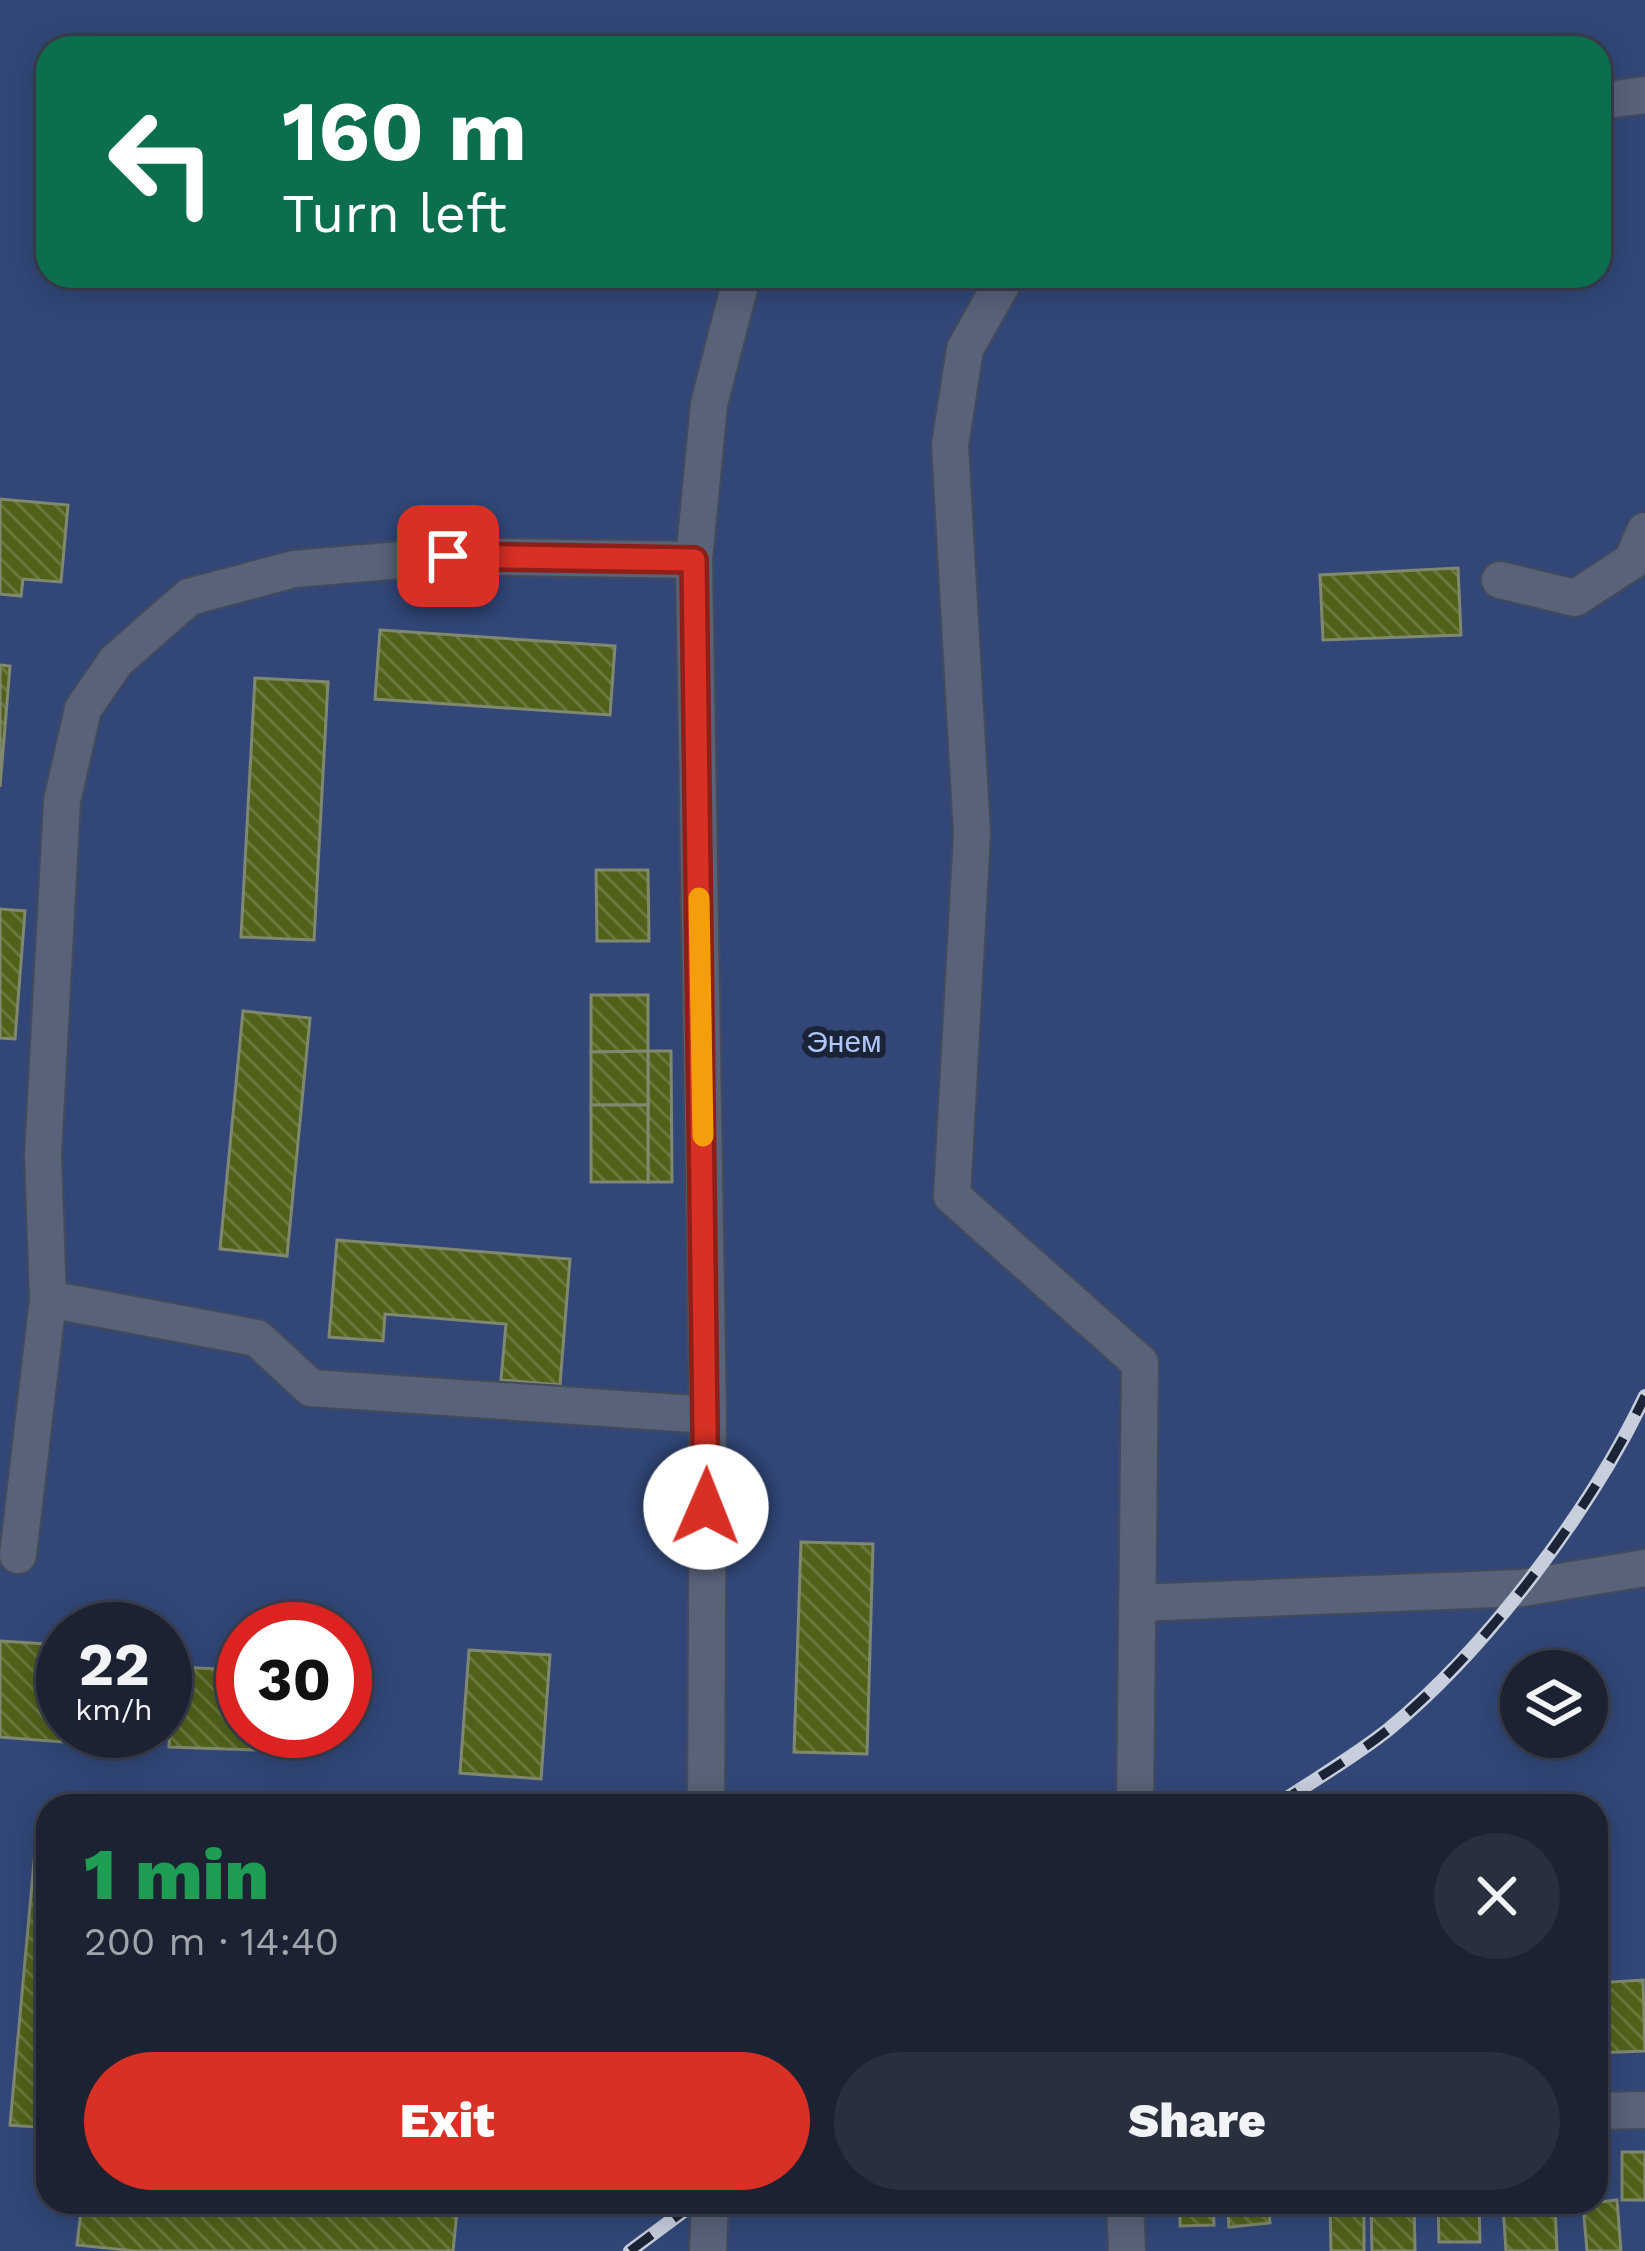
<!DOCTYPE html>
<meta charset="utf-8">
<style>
:root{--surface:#1c2231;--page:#292f3d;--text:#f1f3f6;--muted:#a0a4ab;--line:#3a3f4d;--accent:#d93025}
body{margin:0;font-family:"Work Sans",sans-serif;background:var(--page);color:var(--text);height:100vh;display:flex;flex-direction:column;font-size:45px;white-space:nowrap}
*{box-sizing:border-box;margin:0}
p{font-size:39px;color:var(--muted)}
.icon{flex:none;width:66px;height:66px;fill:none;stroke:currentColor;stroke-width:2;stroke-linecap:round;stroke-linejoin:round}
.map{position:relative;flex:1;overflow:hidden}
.drawer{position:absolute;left:36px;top:1794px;width:1572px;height:420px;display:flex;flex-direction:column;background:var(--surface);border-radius:36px;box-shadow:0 6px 30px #0003,0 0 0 3px var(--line)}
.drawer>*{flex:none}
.hud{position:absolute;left:36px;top:36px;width:1575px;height:252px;border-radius:36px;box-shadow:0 6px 30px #0003,0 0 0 3px var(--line);background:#0b6e4f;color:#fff;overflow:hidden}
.fabs{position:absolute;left:1500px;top:1650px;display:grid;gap:24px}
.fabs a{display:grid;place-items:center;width:108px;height:108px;border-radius:50%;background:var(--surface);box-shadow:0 6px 30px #0003,0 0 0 3px var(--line);font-size:60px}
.speed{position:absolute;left:36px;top:1602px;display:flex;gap:24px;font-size:60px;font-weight:700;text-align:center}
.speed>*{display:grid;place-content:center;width:156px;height:156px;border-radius:50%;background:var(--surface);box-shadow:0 6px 30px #0003,0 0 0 3px var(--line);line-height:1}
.speed small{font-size:30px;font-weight:400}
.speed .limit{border:18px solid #d22;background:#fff;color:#111}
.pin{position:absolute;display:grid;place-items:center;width:102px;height:102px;color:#fff;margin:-51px;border-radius:24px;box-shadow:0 6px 18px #0006}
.me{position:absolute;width:132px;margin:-66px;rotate:1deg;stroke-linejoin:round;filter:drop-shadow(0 0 9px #0008)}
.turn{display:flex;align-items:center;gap:42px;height:252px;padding:0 48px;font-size:54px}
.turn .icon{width:156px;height:156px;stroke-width:2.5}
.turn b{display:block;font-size:84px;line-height:102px}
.round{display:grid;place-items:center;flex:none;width:126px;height:126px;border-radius:63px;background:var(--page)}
.head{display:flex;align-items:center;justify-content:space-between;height:204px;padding:0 48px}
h1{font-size:72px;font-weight:800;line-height:90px;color:#1e9e55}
.primary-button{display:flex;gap:24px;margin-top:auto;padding:24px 48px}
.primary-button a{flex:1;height:138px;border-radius:72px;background:var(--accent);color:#fff;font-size:48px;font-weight:800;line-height:138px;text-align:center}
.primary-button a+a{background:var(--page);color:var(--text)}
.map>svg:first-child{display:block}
.garden{fill:#324778;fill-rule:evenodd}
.building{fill:url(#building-back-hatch);stroke:#808870;stroke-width:3}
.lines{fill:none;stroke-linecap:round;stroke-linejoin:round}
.minor-casing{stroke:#434b5b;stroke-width:40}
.minor{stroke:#586278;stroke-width:36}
.rail-casing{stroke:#c7cedc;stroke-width:14}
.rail{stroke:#1b2436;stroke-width:9;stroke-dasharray:27;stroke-linecap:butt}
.route-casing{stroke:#8d1f18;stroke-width:30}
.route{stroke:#d93025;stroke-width:21}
.slow{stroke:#f59e0b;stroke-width:21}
.labels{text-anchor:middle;stroke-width:12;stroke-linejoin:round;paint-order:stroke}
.park-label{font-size:30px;fill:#aec6f9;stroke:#1b2436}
</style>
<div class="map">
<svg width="1645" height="2251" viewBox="0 0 1645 2251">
<defs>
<pattern id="building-back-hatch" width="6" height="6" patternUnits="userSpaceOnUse" patternTransform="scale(3)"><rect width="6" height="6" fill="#50621a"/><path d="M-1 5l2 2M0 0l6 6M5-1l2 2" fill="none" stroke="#69793c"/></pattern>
</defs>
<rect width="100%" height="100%" fill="#252e41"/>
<!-- garden -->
<path class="garden" d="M 0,0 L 1645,0 L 1645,2251 L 0,2251 ZM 48,48 L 1599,48 L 1599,276 L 48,276 ZM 63,1629 L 165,1629 L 165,1731 L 63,1731 ZM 243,1629 L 345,1629 L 345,1731 L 243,1731 ZM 1521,1671 L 1587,1671 L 1587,1737 L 1521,1737 ZM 48,1806 L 1596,1806 L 1596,2202 L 48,2202 Z"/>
<!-- building -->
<g class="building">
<polygon points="0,499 68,505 61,582 23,579 21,596 0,594"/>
<polygon points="1458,568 1461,635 1323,640 1320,575"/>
<polygon points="380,630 615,646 610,715 375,699"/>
<polygon points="0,665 10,666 0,787"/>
<polygon points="255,678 328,682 314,940 241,937"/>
<polygon points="596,870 648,870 649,941 597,941"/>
<polygon points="0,909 25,911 15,1039 0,1038"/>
<polygon points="591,995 648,995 648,1051 591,1052"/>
<polygon points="243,1011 310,1018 287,1256 220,1249"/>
<polygon points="648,1051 671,1051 672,1182 648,1182"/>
<polygon points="648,1051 648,1105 591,1105 591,1052"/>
<rect x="591" y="1105" width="57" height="77"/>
<polygon points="337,1240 570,1259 560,1385 501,1380 506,1324 385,1314 383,1341 329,1337"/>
<polygon points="801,1542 873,1544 867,1754 794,1752"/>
<polygon points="0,1641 63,1645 62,1742 0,1737"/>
<polygon points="469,1650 550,1655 541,1779 460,1773"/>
<polygon points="173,1667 243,1670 243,1731 321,1731 320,1752 169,1747"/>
<polygon points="36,1840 48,1841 48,2128 10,2125"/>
<polygon points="1643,1980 1645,2051 1597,2053 1596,1983"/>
<rect x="1622" y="2152" width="23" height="48"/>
<polygon points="1617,2200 1621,2251 1587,2251 1583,2204"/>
<polygon points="82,2202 458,2202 453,2251 135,2251 77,2245"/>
<polygon points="1180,2202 1213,2202 1214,2225 1180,2226"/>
<polygon points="1227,2202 1268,2202 1270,2223 1229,2227"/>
<polygon points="1371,2202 1414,2202 1415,2251 1372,2251"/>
<polygon points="1438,2202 1479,2202 1480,2242 1439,2242"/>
<polygon points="1330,2203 1364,2203 1364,2251 1331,2251"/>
<polygon points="1555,2204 1557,2251 1506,2251 1503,2206"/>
</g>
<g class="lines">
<defs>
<g id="minor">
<polyline points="1599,101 1645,95"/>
<polyline points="1006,276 965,349 950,445 972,834 952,1196 1140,1363 1135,1806"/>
<polyline points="1500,580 1575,598 1632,561 1645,531"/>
<polyline points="48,1299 257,1338 311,1388 708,1415"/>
<polyline points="18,1555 48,1299 43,1155 62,801 83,709 116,661 189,597 294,569 448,556 694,560"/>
<polyline points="1137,1603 1522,1588 1645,1568"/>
<polyline points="706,1806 708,1415 694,560 709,404 742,276"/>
<polyline points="1596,2111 1645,2110"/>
<polyline points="1125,2202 1127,2251"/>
<polyline points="708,2251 710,2202"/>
</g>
</defs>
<!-- minor casing -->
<use href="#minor" class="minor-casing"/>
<!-- minor -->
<use href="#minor" class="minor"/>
<defs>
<g id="rail">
<path d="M 1275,1806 C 1312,1781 1354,1757 1389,1729 C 1487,1648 1591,1510 1645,1396"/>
<polyline points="630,2251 696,2202"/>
</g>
</defs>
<!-- rail casing -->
<use href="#rail" class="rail-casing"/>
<!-- rail -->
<use href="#rail" class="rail"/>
</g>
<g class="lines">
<defs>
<polyline id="route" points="448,556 694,560 706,1507"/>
</defs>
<!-- route casing -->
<use href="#route" class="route-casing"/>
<!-- route -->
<use href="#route" class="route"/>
<!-- slow -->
<polyline class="slow" points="699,898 703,1136"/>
</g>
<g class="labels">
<!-- park labels -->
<g class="park-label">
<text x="844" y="1052">Энем</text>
</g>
</g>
</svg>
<div class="fabs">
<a><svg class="icon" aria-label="layers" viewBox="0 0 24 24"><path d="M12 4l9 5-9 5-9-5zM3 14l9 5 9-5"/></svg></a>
</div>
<div class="speed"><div>22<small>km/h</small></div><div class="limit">30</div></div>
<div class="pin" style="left:448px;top:556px;background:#d93025"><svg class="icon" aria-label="arrive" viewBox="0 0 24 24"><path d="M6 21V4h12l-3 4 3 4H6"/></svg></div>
<svg class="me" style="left:706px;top:1507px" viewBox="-20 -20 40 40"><circle r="19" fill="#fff"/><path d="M0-13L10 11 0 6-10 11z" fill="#d93025"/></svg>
<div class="hud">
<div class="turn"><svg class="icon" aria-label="left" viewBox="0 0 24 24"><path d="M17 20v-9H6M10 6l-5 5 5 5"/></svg><div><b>160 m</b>Turn left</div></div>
</div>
<section class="drawer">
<div class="head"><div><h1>1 min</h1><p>200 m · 14:40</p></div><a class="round"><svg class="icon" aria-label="close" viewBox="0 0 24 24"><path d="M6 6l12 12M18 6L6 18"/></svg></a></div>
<div class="primary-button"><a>Exit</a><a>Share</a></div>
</section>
</div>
